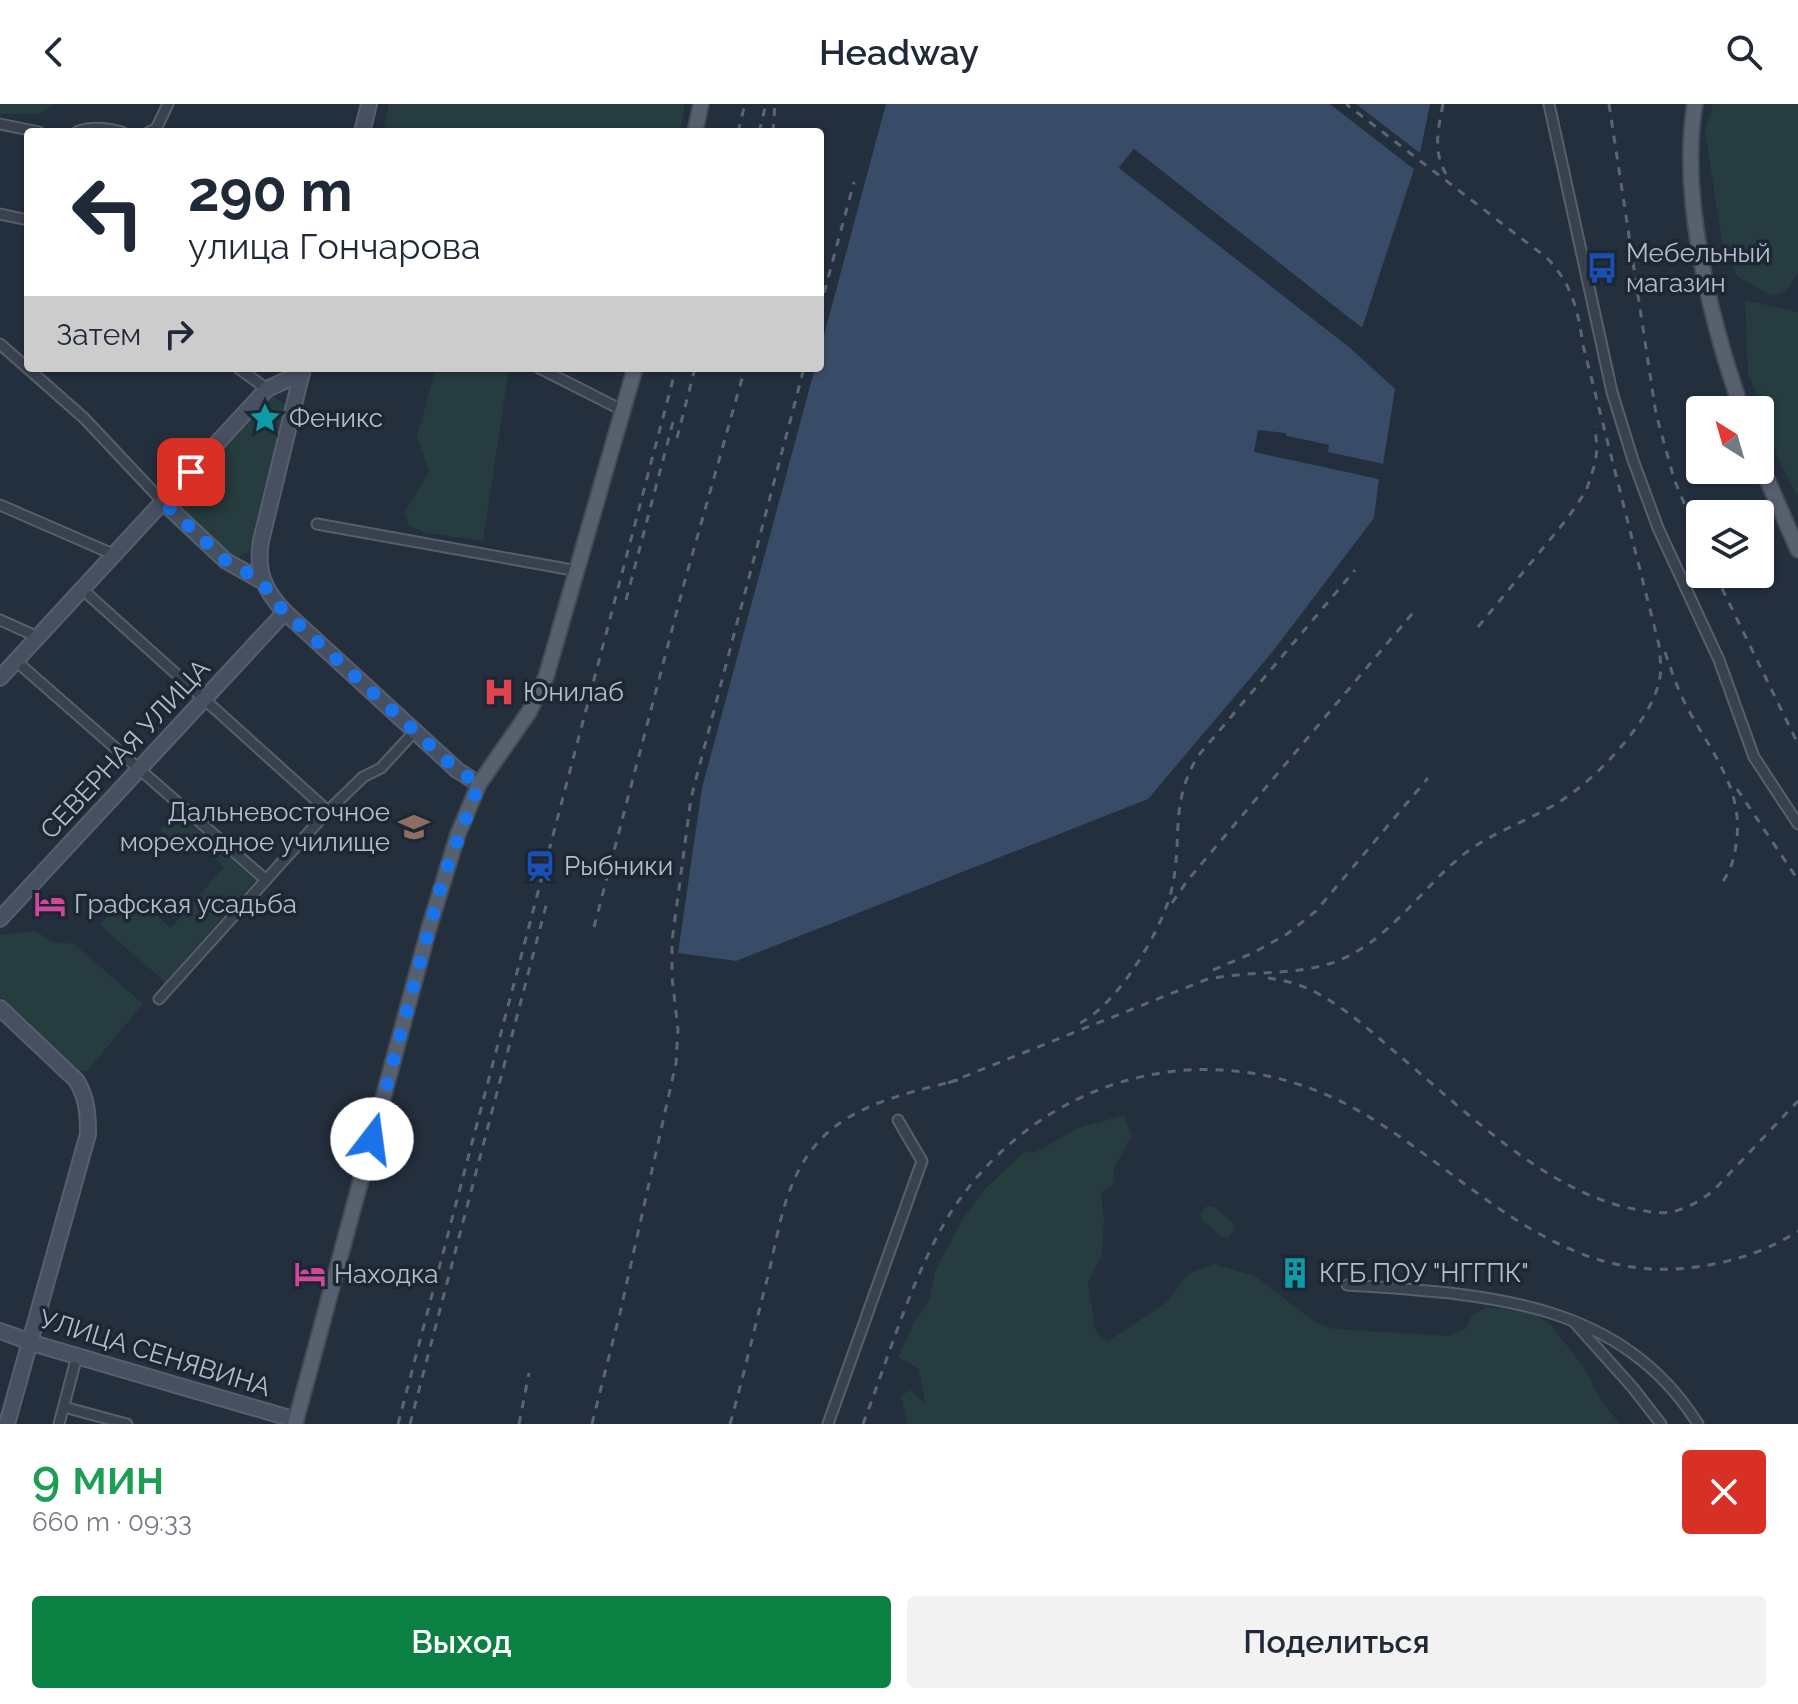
<!DOCTYPE html>
<html lang="ru">
<meta charset="utf-8">
<style>
:root{--surface:#fff;--page:#f2f2f3;--text:#1f2937;--muted:#747a83;--accent:#0b8043}
body{margin:0;font-family:Raleway,sans-serif;background:var(--page);color:var(--text);height:100vh;display:flex;flex-direction:column;font-size:30px;white-space:nowrap}
*{box-sizing:border-box;margin:0}
p{font-size:26px;color:var(--muted)}
.icon{flex:none;width:44px;height:44px;fill:none;stroke:currentColor;stroke-width:2;stroke-linecap:round;stroke-linejoin:round}
.map{position:relative;height:1320px;overflow:hidden}
.sheet{display:flex;flex-direction:column;background:var(--surface);flex:1}
.sheet>*{flex:none}
.hud{position:absolute;left:24px;top:24px;width:800px;height:244px;border-radius:8px;box-shadow:0 2px 6px #0004;background:#fff;color:var(--text);overflow:hidden}
.needle{width:52px;rotate:323deg}
.controls{position:absolute;left:1686px;top:292px;display:grid;gap:16px}
.controls a{display:grid;place-items:center;width:88px;height:88px;border-radius:8px;background:var(--surface);box-shadow:0 2px 6px #0004;font-size:40px}
.pin{position:absolute;display:grid;place-items:center;width:68px;height:68px;color:#fff;margin:-34px;border-radius:16px;box-shadow:0 4px 12px #0006}
.me{position:absolute;width:88px;margin:-44px;rotate:15deg;stroke-linejoin:round;filter:drop-shadow(0 0 6px #0008)}
.turn{display:flex;align-items:center;gap:28px;height:168px;padding:0 32px;font-size:36px}
.turn .icon{width:104px;height:104px;stroke-width:2.5}
.turn b{display:block;font-size:56px;line-height:68px}
.then{display:flex;align-items:center;height:76px;padding:0 32px;background:#0003;gap:16px;font-size:30px}
.round{display:grid;place-items:center;flex:none;width:84px;height:84px;border-radius:8px;background:var(--page)}
.summary{display:flex;align-items:center;justify-content:space-between;height:136px;padding:0 32px}
h1{font-size:48px;font-weight:600;line-height:60px;color:#1e9e55}
.cta{display:flex;gap:16px;margin-top:auto;padding:16px 32px}
.cta a{flex:1;height:92px;border-radius:8px;background:var(--accent);color:#fff;font-size:32px;font-weight:600;line-height:92px;text-align:center}
.cta a+a{background:var(--page);color:var(--text)}
header{display:flex;justify-content:space-between;align-items:center;height:104px;padding:0 32px;background:var(--surface);font-size:36px;font-weight:600}
.map>svg:first-child{display:block}
.green{fill:#263c3f}
.water{fill:#394c67}
.pier{fill:#242f3e}
.lines{fill:none;stroke-linecap:round;stroke-linejoin:round}
.street-casing{stroke:#565f6c;stroke-width:13}
.secondary-casing{stroke:#565f6c;stroke-width:18}
.primary-casing{stroke:#414a57;stroke-width:18}
.street{stroke:#38414e;stroke-width:9}
.secondary{stroke:#465061;stroke-width:14}
.primary{stroke:#56606e;stroke-width:14}
.rail{stroke:#5a6575;stroke-width:3;stroke-dasharray:8 8;stroke-linecap:butt}
.route{stroke:#1a73e8;stroke-width:14;stroke-dasharray:0 25.2}
.labels{text-anchor:middle;stroke-width:7;stroke-linejoin:round;paint-order:stroke}
.poi-label{font-size:26px;fill:#b4bcc9;stroke:#1d2633;text-anchor:start}
.street-label{font-size:26px;fill:#b4bcc9;stroke:#1d2633}
</style>
<header><svg class="icon" aria-label="back" viewBox="0 0 24 24"><path d="M15 5l-7 7 7 7"/></svg>Headway<svg class="icon" aria-label="search" viewBox="0 0 24 24"><circle cx="10" cy="10" r="6"/><path d="M15 15l6 6"/></svg></header>
<div class="map">
<svg width="1798" height="1320" viewBox="0 0 1798 1320">
<rect width="100%" height="100%" fill="#242f3e"/>
<!-- green -->
<g class="green">
<polygon points="0,0 55,0 38,10 0,10"/>
<polygon points="389,0 685,0 680,28 383,28"/>
<polygon points="1713,0 1798,0 1798,169 1786,187 1773,192 1738,173 1722,139 1705,26"/>
<polygon points="1745,196 1798,208 1798,394 1778,354 1748,268"/>
<polygon points="436,264 509,264 483,437 427,429 409,422 404,409 429,367 417,332"/>
<polygon points="270,291 286,300 286,311 252,446 232,457 172,399"/>
<polygon points="176,707 255,776 165,878 100,821 129,788 171,824 224,763 196,738 186,748 160,726"/>
<polygon points="36,827 52,838 74,840 143,900 87,967 80,967 0,892 0,831"/>
<polygon points="1124,1011 1132,1031 1113,1067 1115,1079 1101,1089 1104,1117 1102,1150 1088,1178 1094,1220 1098,1231 1107,1238 1167,1198 1188,1170 1214,1160 1255,1172 1316,1219 1334,1225 1448,1232 1465,1225 1473,1210 1488,1203 1528,1208 1540,1213 1551,1221 1585,1265 1601,1296 1620,1320 907,1320 901,1292 910,1286 925,1299 919,1265 898,1253 912,1222 929,1197 936,1165 962,1116 984,1086 1024,1048 1034,1049 1078,1024"/>
<polygon points="1207,1102 1213,1102 1234,1120 1235,1124 1229,1132 1222,1133 1202,1116 1200,1110"/>
</g>
<!-- water -->
<g class="water">
<polygon points="886,0 1330,0 1414,65 1362,224 1134,45 1119,63 1349,243 1395,285 1383,360 1327,348 1329,341 1259,326 1254,347 1379,375 1374,414 1273,547 1148,695 736,857 678,849 702,684 815,264 820,264 820,246"/>
<polygon points="1356,0 1430,0 1420,49"/>
</g>
<!-- pier -->
<g class="pier">
<polygon points="1330,0 1337,0 1416,61 1414,65"/>
<polygon points="1134,45 1362,224 1360,227 1134,50 1124,63 1351,240 1349,243 1119,64"/>
<polygon points="1258,326 1286,329 1286,332 1329,341 1328,348 1383,360 1382,364 1326,352 1324,344 1284,335 1278,331 1274,333 1261,330 1258,345 1380,371 1379,375 1254,348"/>
</g>
<g class="lines">
<defs>
<g id="street">
<polyline points="1549,0 1612,288 1633,356 1658,424 1719,556 1754,653 1798,720"/>
<polyline points="0,20 39,28"/>
<path d="M 77,28 C 91,22 107,24 122,28"/>
<polyline points="149,28 156,25 168,0"/>
<polyline points="0,110 28,116"/>
<polyline points="0,240 84,314 163,398"/>
<polyline points="238,264 267,285"/>
<polyline points="539,264 622,306"/>
<polyline points="0,401 115,451"/>
<polyline points="317,420 578,467"/>
<polyline points="82,485 328,707"/>
<polyline points="0,516 38,533"/>
<polyline points="16,557 266,776"/>
<polyline points="159,895 328,707 363,673 381,664 415,627"/>
<path d="M 1347,1181 C 1480,1190 1619,1194 1698,1320"/>
<polyline points="1575,1219 1633,1284 1661,1320"/>
<polyline points="64,1303 127,1320"/>
<polyline points="59,1320 77,1252"/>
<polyline points="828,1320 922,1057 898,1016"/>
</g>
<g id="secondary">
<polyline points="362,28 369,0"/>
<path d="M 303,264 L 261,437 C 256,468 264,486 285,508 L 457,666 L 479,680"/>
<polyline points="163,398 226,457 262,477"/>
<polyline points="0,574 267,285 302,269"/>
<polyline points="0,815 285,508"/>
<path d="M 0,904 L 76,976 C 87,993 88,1010 88,1030 L 7,1320"/>
<polyline points="0,1227 39,1241 296,1316"/>
</g>
<g id="primary">
<path d="M 1695,0 C 1679,92 1711,218 1742,306"/>
<polyline points="695,28 701,0"/>
<polyline points="1760,359 1798,446"/>
<polyline points="295,1320 429,824 458,730 479,680 529,608 546,573 635,264"/>
</g>
</defs>
<!-- street casing -->
<use href="#street" class="street-casing"/>
<!-- secondary casing -->
<use href="#secondary" class="secondary-casing"/>
<!-- primary casing -->
<use href="#primary" class="primary-casing"/>
<!-- street -->
<use href="#street" class="street"/>
<!-- secondary -->
<use href="#secondary" class="secondary"/>
<!-- primary -->
<use href="#primary" class="primary"/>
<!-- rail -->
<g class="rail">
<path d="M 1443,0 C 1438,26 1432,50 1448,73"/>
<polyline points="1609,0 1656,310 1674,375 1700,437"/>
<polyline points="738,28 745,0"/>
<polyline points="759,28 766,0"/>
<polyline points="773,28 775,0"/>
<polyline points="820,204 854,78"/>
<polyline points="677,334 695,264"/>
<polyline points="1715,470 1798,640"/>
<polyline points="626,496 673,318"/>
<polyline points="1478,523 1567,415 1586,387 1595,360 1597,345 1595,322"/>
<path d="M 1665,548 C 1672,568 1678,587 1688,605 C 1712,649 1745,687 1736,741 C 1734,756 1730,768 1721,780"/>
<polyline points="1737,685 1798,776"/>
<polyline points="1172,799 1187,777 1417,504"/>
<polyline points="594,823 684,480 745,264"/>
<polyline points="1213,866 1253,849 1287,830 1316,807 1428,674"/>
<path d="M 1268,874 C 1284,876 1300,880 1315,888 C 1342,902 1365,922 1388,942 C 1458,1000 1544,1088 1634,1105 C 1646,1107 1658,1110 1670,1108 C 1687,1105 1700,1097 1713,1087 L 1798,997"/>
<path d="M 1080,919 C 1118,900 1163,825 1172,784 C 1183,734 1169,700 1198,652 L 1355,466"/>
<path d="M 948,979 L 1205,876 C 1246,866 1292,872 1332,859 C 1386,840 1416,791 1458,755 C 1488,729 1525,719 1559,698 C 1594,677 1650,619 1659,578 C 1662,566 1660,553 1659,541 L 1583,241 C 1578,206 1572,180 1547,154 L 1346,0"/>
<polyline points="398,1320 676,264"/>
<polyline points="410,1320 548,794"/>
<polyline points="519,1320 529,1269"/>
<polyline points="592,1320 620,1209 676,959 678,926 672,873 672,837 691,694 804,264"/>
<path d="M 730,1320 C 744,1271 755,1221 768,1172 C 780,1122 785,1070 824,1032 C 859,998 913,988 958,976"/>
<path d="M 863,1320 C 889,1252 913,1169 951,1108 C 990,1048 1047,1002 1115,980 C 1191,955 1273,963 1344,999 C 1462,1059 1549,1184 1696,1163 C 1732,1158 1768,1147 1798,1127"/>
</g>
</g>
<g class="lines">
<!-- route -->
<polyline class="route" points="191,368 163,398 226,457 262,477 272,495 285,508 457,666 479,680 443,774 372,1035"/>
</g>
<!-- icons -->
<defs>
<symbol id="bus-bare" viewBox="-9 -9 18 18"><path d="M-5-6H5V4H4V6H2V4H-2V6H-4V4H-5ZM-3.5-4V0h7V-4ZM-3.5 1.2v1.5H-2V1.2ZM2 1.2v1.5H3.5V1.2Z" fill="#1a4fb4" stroke="#1d2633" stroke-width="2.5" paint-order="stroke"/></symbol>
<symbol id="sight-bare" viewBox="-9 -9 18 18"><path d="M0-6L1.8-2.2L6-1.7L2.9 1.2L3.7 5.4L0 3.3L-3.7 5.4L-2.9 1.2L-6-1.7L-1.8-2.2Z" fill="#0f9aa8" stroke="#1d2633" stroke-width="2.5" paint-order="stroke"/></symbol>
<symbol id="hospital-bare" viewBox="-9 -9 18 18"><path d="M-5-5h3v3.5h4V-5h3V5h-3V1.5h-4V5h-3Z" fill="#e0444e" stroke="#1d2633" stroke-width="2.5" paint-order="stroke"/></symbol>
<symbol id="university-bare" viewBox="-9 -9 18 18"><path d="M0-5L7-2L0 1L-7-2ZM-4 1L0 2.5L4 1V4Q0 6-4 4Z" fill="#8d6e63" stroke="#1d2633" stroke-width="2.5" paint-order="stroke"/></symbol>
<symbol id="station-bare" viewBox="-9 -9 18 18"><path d="M-3-6H3Q5-6 5-4V2Q5 4 3 4L4.5 6H3L1.5 4h-3L-3 6H-4.5L-3 4Q-5 4-5 2V-4Q-5-6-3-6ZM-3.5-4v3h7v-3ZM-3.5 1v1.5H-2V1ZM2 1v1.5H3.5V1Z" fill="#1a4fb4" stroke="#1d2633" stroke-width="2.5" paint-order="stroke"/></symbol>
<symbol id="hotel-bare" viewBox="-9 -9 18 18"><path d="M-6-4.5h1.5V1H6V5H4.5V3h-9V5H-6ZM-4 0a1.8 1.8 0 1 1 3.6 0ZM.5 0V-2.5h3Q6-2.5 6 0Z" fill="#d1479c" stroke="#1d2633" stroke-width="2.5" paint-order="stroke"/></symbol>
<symbol id="building-bare" viewBox="-9 -9 18 18"><path d="M-4-6H4V6H1V3H-1V6H-4ZM-2.5-4.3h1.7v1.8h-1.7ZM.8-4.3h1.7v1.8H.8ZM-2.5-1h1.7V.8h-1.7ZM.8-1h1.7V.8H.8Z" fill="#0f9aa8" stroke="#1d2633" stroke-width="2.5" paint-order="stroke"/></symbol>
</defs>
<g fill-rule="evenodd">
<use href="#bus-bare" x="1580" y="142" width="44" height="44"/>
<use href="#sight-bare" x="243" y="292" width="44" height="44"/>
<use href="#hospital-bare" x="477" y="566" width="44" height="44"/>
<use href="#university-bare" x="392" y="701" width="44" height="44"/>
<use href="#station-bare" x="518" y="740" width="44" height="44"/>
<use href="#hotel-bare" x="28" y="778" width="44" height="44"/>
<use href="#building-bare" x="1273" y="1147" width="44" height="44"/>
<use href="#hotel-bare" x="288" y="1148" width="44" height="44"/>
</g>
<g class="labels">
<!-- poi labels -->
<g class="poi-label">
<text x="1626" y="158">Мебельный<tspan x="1626" dy="30">магазин</tspan></text>
<text x="289" y="323">Феникс</text>
<text x="523" y="597">Юнилаб</text>
<text x="390" y="717" text-anchor="end">Дальневосточное<tspan x="390" dy="30">мореходное училище</tspan></text>
<text x="564" y="771">Рыбники</text>
<text x="74" y="809">Графская усадьба</text>
<text x="1319" y="1178">КГБ ПОУ "НГГПК"</text>
<text x="334" y="1179">Находка</text>
</g>
<!-- street labels -->
<g class="street-label">
<text transform="translate(125 645) rotate(-47)" y="9">СЕВЕРНАЯ УЛИЦА</text>
<text transform="translate(155 1249) rotate(17)" y="9">УЛИЦА СЕНЯВИНА</text>
</g>
</g>
</svg>
<div class="controls">
<a><svg class="needle" viewBox="-14 -14 28 28"><path d="M0-13l5 13h-10z" fill="#e53935"/><path d="M0 13l5-13h-10z" fill="#747a83"/></svg></a>
<a><svg class="icon" aria-label="layers" viewBox="0 0 24 24"><path d="M12 4l9 5-9 5-9-5zM3 14l9 5 9-5"/></svg></a>
</div>
<div class="pin" style="left:191px;top:368px;background:#d93025"><svg class="icon" aria-label="arrive" viewBox="0 0 24 24"><path d="M6 21V4h12l-3 4 3 4H6"/></svg></div>
<svg class="me" style="left:372px;top:1035px" viewBox="-20 -20 40 40"><circle r="19" fill="#fff"/><path d="M0-13L10 11 0 6-10 11z" fill="#1a73e8"/></svg>
<div class="hud">
<div class="turn"><svg class="icon" aria-label="left" viewBox="0 0 24 24"><path d="M17 20v-9H6M10 6l-5 5 5 5"/></svg><div><b>290 m</b>улица Гончарова</div></div>
<div class="then">Затем<svg class="icon" aria-label="right" viewBox="0 0 24 24"><path d="M7 20v-9h11M14 6l5 5-5 5"/></svg></div>
</div>
</div>
<section class="sheet">
<div class="summary"><div><h1>9 мин</h1><p>660 m · 09:33</p></div><a class="round" style="background:#d93025;color:#fff"><svg class="icon" aria-label="close" viewBox="0 0 24 24"><path d="M6 6l12 12M18 6L6 18"/></svg></a></div>
<div class="cta"><a>Выход</a><a>Поделиться</a></div>
</section>
